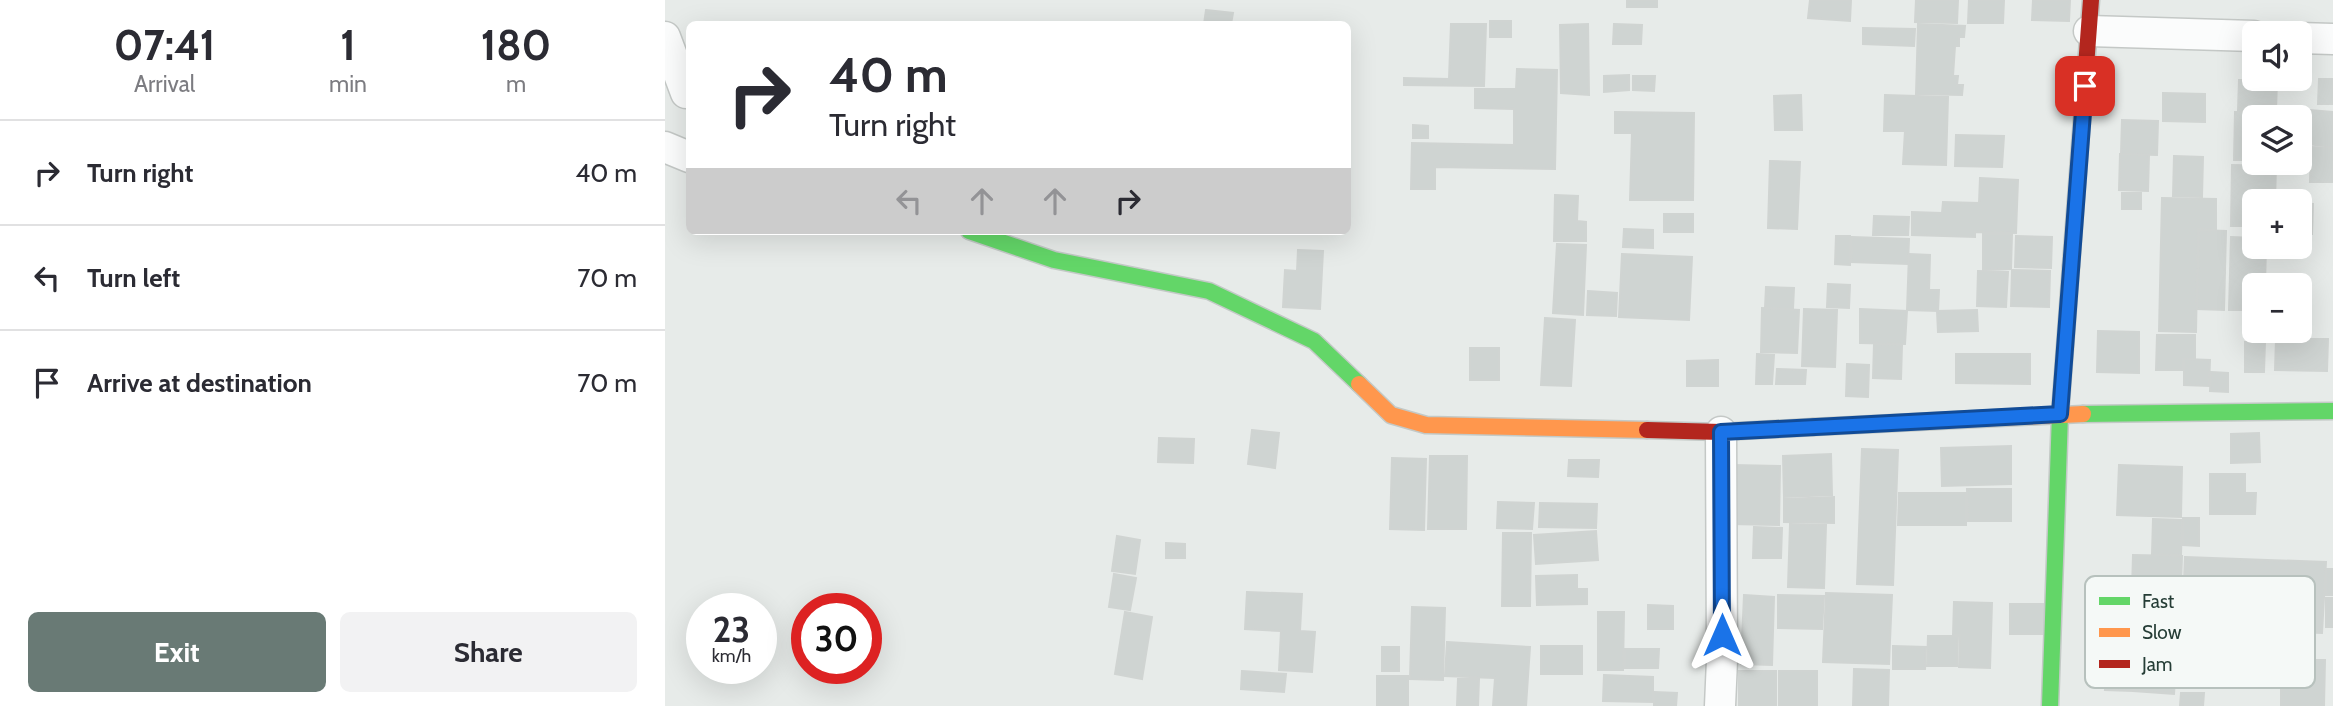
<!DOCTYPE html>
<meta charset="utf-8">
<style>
:root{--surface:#fff;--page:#f2f2f3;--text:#2b2b33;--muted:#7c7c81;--line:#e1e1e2;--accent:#697a75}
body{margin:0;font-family:Cabin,sans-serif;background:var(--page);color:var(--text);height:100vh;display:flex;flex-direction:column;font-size:26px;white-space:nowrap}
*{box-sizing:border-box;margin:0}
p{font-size:23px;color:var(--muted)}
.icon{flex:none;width:38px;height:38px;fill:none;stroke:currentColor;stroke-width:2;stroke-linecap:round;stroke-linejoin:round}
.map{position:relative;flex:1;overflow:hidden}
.sheet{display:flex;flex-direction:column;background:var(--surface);width:665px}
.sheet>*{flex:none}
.top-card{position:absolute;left:21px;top:21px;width:665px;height:214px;border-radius:10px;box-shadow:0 7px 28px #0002;background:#fff;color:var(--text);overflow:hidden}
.tools{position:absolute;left:1577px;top:21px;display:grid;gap:14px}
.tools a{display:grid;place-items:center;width:70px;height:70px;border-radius:10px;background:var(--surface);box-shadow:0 7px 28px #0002;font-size:35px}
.speed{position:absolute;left:21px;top:593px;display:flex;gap:14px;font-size:35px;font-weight:700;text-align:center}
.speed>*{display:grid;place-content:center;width:91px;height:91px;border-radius:50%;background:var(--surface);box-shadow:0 7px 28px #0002;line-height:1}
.speed small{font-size:18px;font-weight:400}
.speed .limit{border:10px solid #d22;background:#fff;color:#111}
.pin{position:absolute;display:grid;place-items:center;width:60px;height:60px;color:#fff;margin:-30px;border-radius:14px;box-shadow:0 4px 10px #0006}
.me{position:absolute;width:77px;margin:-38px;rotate:0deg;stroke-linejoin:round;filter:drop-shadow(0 0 5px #0008)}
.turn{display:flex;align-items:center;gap:24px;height:147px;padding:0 28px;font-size:32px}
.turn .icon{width:91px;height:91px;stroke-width:2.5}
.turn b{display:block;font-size:49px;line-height:60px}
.lanes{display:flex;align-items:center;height:66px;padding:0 28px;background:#0003;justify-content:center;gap:35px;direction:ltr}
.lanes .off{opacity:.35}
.eta{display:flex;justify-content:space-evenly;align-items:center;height:119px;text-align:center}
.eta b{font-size:42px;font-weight:700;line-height:49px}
.primary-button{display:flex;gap:14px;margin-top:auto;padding:14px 28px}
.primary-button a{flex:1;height:80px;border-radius:10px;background:var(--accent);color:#fff;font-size:28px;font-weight:700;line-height:80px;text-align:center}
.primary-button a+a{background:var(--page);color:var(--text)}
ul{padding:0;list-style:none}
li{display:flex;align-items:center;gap:21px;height:105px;padding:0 28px;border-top:2px solid var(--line)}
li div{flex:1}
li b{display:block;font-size:26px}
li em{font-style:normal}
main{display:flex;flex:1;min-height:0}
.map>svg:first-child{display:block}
.building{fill:#cfd4d2;stroke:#d0d4d2;stroke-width:2}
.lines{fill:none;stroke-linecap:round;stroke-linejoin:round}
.street-casing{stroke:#c4c8c6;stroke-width:33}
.fast-casing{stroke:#c3c9c6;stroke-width:19}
.slow-casing{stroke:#c3c9c6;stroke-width:19}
.jam-casing{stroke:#c3c9c6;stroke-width:19}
.street{stroke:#fbfcfc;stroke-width:30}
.fast{stroke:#63d668;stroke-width:16}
.slow{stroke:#ff974d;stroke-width:16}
.jam{stroke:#b3261e;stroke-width:16}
.route-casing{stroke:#114b97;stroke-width:18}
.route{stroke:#1a73e8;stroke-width:12}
.key{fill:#f5f9f7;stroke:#b7c1bd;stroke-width:2}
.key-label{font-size:19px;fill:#253d36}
</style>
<main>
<section class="sheet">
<div class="eta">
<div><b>07:41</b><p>Arrival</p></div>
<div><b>1</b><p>min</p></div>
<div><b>180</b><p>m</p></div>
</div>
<ul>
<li><svg class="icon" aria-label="right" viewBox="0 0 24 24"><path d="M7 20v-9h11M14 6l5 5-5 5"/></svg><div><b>Turn right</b></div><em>40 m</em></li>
<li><svg class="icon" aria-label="left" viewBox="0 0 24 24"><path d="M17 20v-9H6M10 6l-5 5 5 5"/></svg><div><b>Turn left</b></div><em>70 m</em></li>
<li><svg class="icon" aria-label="arrive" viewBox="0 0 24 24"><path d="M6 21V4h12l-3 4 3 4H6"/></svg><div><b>Arrive at destination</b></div><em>70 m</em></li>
</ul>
<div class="primary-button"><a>Exit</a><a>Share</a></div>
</section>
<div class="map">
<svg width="1668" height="706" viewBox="0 0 1668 706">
<rect width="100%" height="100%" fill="#e7ebe9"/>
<!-- building -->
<g class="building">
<rect x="962" y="0" width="30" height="7"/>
<polygon points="1145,0 1186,0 1185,21 1143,18"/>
<polygon points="1251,0 1293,0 1292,23 1250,22"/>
<polygon points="1304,0 1339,0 1338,23 1303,23"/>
<polygon points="1368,0 1405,0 1404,21 1367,20"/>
<polygon points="541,10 568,13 566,24 539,24"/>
<rect x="825" y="21" width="21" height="16"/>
<polygon points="786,24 821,24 819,86 739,85 739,78 784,79"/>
<polygon points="923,24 924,95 896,93 895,25"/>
<polygon points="949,24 977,25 976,44 948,44"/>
<polygon points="1253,24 1300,26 1299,37 1294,37 1294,46 1290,46 1288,76 1293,76 1292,85 1298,85 1297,95 1251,94"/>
<polygon points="1198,28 1250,29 1249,46 1198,44"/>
<polygon points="852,69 892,70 890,169 770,167 770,189 746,189 747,143 849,145 849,109 810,108 810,89 851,89"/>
<polygon points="964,75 964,90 939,92 939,76"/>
<polygon points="968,76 990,76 989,91 968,90"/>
<polygon points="1654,79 1668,79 1668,104 1653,104"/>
<polygon points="1574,80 1612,81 1611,111 1573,111"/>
<polygon points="1498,93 1540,94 1540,122 1498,121"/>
<polygon points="1136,95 1137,130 1110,130 1109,96"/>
<polygon points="1220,95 1283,97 1281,165 1238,164 1240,131 1219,131"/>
<polygon points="1620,108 1668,112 1668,147 1634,143 1634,117 1619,117"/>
<polygon points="950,112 1029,113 1028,200 965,200 967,133 950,133"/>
<polygon points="1570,112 1612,113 1612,117 1589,117 1589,160 1569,160"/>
<polygon points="1457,120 1493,121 1492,155 1456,154"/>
<polygon points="748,125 763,126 763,138 748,138"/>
<polygon points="1291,135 1339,136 1337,167 1290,166"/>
<polygon points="1646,147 1668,148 1668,182 1645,182"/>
<polygon points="1455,154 1484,155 1483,191 1454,190"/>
<polygon points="1509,156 1538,157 1537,197 1508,196"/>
<polygon points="1105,161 1135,162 1132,229 1103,228"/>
<polygon points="1567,165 1611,166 1610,201 1589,201 1589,226 1566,226"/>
<polygon points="1315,178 1353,180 1351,233 1310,232 1310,237 1247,235 1247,212 1277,213 1278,202 1314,203"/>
<rect x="1457" y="193" width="19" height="16"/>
<polygon points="890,195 913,196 912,221 921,222 921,241 889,241"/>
<polygon points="1497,198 1551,199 1551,230 1533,229 1531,332 1494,331"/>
<polygon points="1634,203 1648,204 1647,234 1634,234"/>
<rect x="999" y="214" width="29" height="18"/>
<polygon points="1209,216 1244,217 1243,235 1208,235"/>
<polygon points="959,229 988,230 988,248 958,247"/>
<polygon points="1534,230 1561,231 1559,310 1532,309"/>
<polygon points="1318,234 1347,234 1346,269 1318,270"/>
<polygon points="1171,236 1185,236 1185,265 1170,264"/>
<polygon points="1351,236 1387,237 1386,268 1350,267"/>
<polygon points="1187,237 1244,239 1243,264 1186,262"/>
<polygon points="1566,237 1589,238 1589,247 1601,247 1600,285 1589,285 1589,310 1564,310"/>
<polygon points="892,244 921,245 918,315 888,313"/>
<polygon points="633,250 658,251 655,309 618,307 620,270 632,271"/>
<polygon points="957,254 1027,257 1024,320 954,317"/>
<polygon points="1244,254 1265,255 1264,290 1274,290 1273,311 1242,310"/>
<polygon points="1347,270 1385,271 1384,307 1346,306"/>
<polygon points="1313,271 1343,272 1341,307 1312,306"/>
<polygon points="1163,284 1185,285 1184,308 1162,307"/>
<polygon points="1101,287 1129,288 1128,309 1100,308"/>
<polygon points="923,291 952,293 951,316 922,315"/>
<polygon points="1097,308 1134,310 1132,353 1096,352"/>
<polygon points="1139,309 1172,310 1170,367 1137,366"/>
<polygon points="1195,309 1242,311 1240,344 1195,343"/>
<polygon points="1312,310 1313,331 1273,332 1272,311"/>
<polygon points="880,318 910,320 906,386 876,385"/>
<polygon points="1433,331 1474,332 1474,373 1432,372"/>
<polygon points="1492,335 1530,335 1530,359 1518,359 1518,370 1491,370"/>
<polygon points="1611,339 1663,339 1662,371 1610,370"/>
<polygon points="1580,342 1600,342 1599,372 1580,372"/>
<polygon points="1209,344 1237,345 1236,379 1208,378"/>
<rect x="805" y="348" width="29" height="32"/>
<polygon points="1092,354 1109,355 1107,384 1091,384"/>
<polygon points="1291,354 1365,354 1365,384 1291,383"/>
<polygon points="1519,359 1545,360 1544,386 1519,385"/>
<polygon points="1053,360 1053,386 1022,386 1022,361"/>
<polygon points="1182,364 1204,365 1203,397 1181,396"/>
<polygon points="1112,369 1141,370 1140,384 1111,384"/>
<polygon points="1546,372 1563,373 1563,392 1545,391"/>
<polygon points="587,430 614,433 610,468 583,464"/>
<polygon points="1594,433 1595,462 1566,463 1566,434"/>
<polygon points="494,438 529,439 528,463 493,462"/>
<polygon points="1346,446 1346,484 1277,486 1276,448"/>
<polygon points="1197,449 1233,450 1228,585 1192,584"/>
<polygon points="1166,454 1167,495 1119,497 1118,456"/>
<polygon points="765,456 802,456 801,529 763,529"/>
<polygon points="727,458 761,459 759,530 725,529"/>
<polygon points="904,460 934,460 933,477 903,476"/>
<polygon points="1068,465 1115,466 1114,525 1066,524"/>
<polygon points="1454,465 1517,467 1516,517 1452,515"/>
<polygon points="1545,474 1580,474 1580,493 1591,493 1590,514 1545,514"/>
<polygon points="1302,489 1346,489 1346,521 1303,521"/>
<polygon points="1234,493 1301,493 1301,525 1233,525"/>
<polygon points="1169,497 1169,523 1119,522 1119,499"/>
<polygon points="833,502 869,503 867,529 832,528"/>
<polygon points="875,503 932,504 931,528 874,527"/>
<polygon points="1518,518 1534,518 1534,546 1518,545"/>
<polygon points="1488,519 1517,520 1516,555 1487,554"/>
<polygon points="1125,524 1161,525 1159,588 1123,587"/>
<polygon points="1089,527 1117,528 1116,558 1088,558"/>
<polygon points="931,531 933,560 871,564 869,535"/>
<polygon points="838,533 866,533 865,606 837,606"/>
<polygon points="452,536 475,540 470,574 447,571"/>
<polygon points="501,543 520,544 520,558 501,558"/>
<polygon points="1468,555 1517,556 1513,663 1465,662"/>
<polygon points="1520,557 1661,562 1657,633 1517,628"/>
<rect x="1661" y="569" width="7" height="26"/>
<polygon points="449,574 471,578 465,610 444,607"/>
<polygon points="912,575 912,589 922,589 922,604 872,605 871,576"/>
<polygon points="582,592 637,594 635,631 650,632 647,672 614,670 616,631 580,629"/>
<polygon points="1161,593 1227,595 1224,664 1158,662"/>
<polygon points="1079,595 1109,597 1107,665 1076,664"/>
<polygon points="1113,595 1159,596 1157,629 1113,628"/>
<rect x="1661" y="598" width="7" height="29"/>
<polygon points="1289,602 1327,603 1325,668 1294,667 1295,635 1288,635"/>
<rect x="1345" y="604" width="39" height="30"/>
<polygon points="983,605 1008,606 1008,629 983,629"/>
<polygon points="747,607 780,608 778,680 745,679"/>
<polygon points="460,612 487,617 477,679 450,674"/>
<polygon points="933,612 959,612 958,670 933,670"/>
<polygon points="1263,636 1293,636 1292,666 1262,666"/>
<polygon points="782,642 865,647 861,706 828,706 830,678 780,676"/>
<rect x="876" y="646" width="41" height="28"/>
<polygon points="1228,646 1261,647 1260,669 1228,669"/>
<rect x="717" y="647" width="17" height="24"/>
<polygon points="960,649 994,649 993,668 960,668"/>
<polygon points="1616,660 1660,660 1659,706 1616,706"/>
<polygon points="1442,662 1470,663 1468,691 1440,690"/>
<polygon points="1471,665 1511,667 1509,694 1469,691"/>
<polygon points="1189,669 1224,670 1223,706 1188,706"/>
<polygon points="577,671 621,674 619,692 576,689"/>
<rect x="1074" y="671" width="37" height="35"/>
<rect x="1114" y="671" width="38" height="35"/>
<polygon points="939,675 988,677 988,702 938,701"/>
<rect x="712" y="676" width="31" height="30"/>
<polygon points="793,679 814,679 813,706 792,706"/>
<polygon points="989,692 1012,693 1011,706 989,706"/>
<polygon points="1516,693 1539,693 1538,706 1515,706"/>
</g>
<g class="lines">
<defs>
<g id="street">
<polyline points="1424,31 1589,36"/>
<polyline points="0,37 21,93"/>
<polyline points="1634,38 1668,39"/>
<polyline points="0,147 24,157"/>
<polyline points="1055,706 1057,660 1056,432"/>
</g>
<g id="fast">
<polyline points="304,231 389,260 544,291 649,341 694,384"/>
<polyline points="1418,414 1668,411"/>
<polyline points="1385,706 1395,414 1406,266"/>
</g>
<g id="slow">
<polyline points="694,384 726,415 761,425 982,430"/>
<polyline points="1148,427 1418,414"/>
</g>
<g id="jam">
<polyline points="1406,266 1426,0"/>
<polyline points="982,430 1056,432 1148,427"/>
</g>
</defs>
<!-- street casing -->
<use href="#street" class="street-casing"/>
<!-- fast casing -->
<use href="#fast" class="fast-casing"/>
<!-- slow casing -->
<use href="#slow" class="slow-casing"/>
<!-- jam casing -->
<use href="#jam" class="jam-casing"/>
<!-- street -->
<use href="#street" class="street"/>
<!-- fast -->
<use href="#fast" class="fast"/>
<!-- slow -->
<use href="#slow" class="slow"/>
<!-- jam -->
<use href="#jam" class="jam"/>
</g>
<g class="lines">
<defs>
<polyline id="route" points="1057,635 1056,432 1395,414 1420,86"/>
</defs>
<!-- route casing -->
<use href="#route" class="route-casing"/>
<!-- route -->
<use href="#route" class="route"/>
</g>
<!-- legend -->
<rect x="1420" y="576" width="230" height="112" rx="10" class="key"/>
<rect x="1434" y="597" width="31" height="8" fill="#63d668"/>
<rect x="1434" y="628" width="31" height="9" fill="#ff974d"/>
<rect x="1434" y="660" width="31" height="8" fill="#b3261e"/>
<g class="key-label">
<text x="1477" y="608">Fast</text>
<text x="1477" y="639">Slow</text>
<text x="1477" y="671">Jam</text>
</g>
</svg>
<div class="tools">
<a><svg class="icon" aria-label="sound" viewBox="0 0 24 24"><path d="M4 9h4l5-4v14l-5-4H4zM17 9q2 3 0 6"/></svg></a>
<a><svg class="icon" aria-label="layers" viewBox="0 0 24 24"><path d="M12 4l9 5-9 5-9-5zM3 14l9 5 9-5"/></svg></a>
<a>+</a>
<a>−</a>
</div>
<div class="speed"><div>23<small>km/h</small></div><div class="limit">30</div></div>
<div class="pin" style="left:1420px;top:86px;background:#d93025"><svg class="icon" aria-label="arrive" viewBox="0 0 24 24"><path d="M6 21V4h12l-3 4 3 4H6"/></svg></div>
<svg class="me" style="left:1057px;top:635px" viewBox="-20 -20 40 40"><path d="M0-17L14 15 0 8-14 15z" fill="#1a73e8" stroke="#fff" stroke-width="4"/></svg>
<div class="top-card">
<div class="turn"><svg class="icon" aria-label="right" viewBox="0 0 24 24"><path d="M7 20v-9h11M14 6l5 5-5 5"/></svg><div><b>40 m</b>Turn right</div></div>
<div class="lanes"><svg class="icon off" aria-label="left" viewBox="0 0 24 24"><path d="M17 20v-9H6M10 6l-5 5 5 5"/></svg><svg class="icon off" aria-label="ahead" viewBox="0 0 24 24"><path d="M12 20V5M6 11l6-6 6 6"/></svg><svg class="icon off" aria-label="ahead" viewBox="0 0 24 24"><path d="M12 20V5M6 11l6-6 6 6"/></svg><svg class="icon" aria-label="right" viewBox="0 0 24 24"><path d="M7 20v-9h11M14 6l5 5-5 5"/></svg></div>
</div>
</div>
</main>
